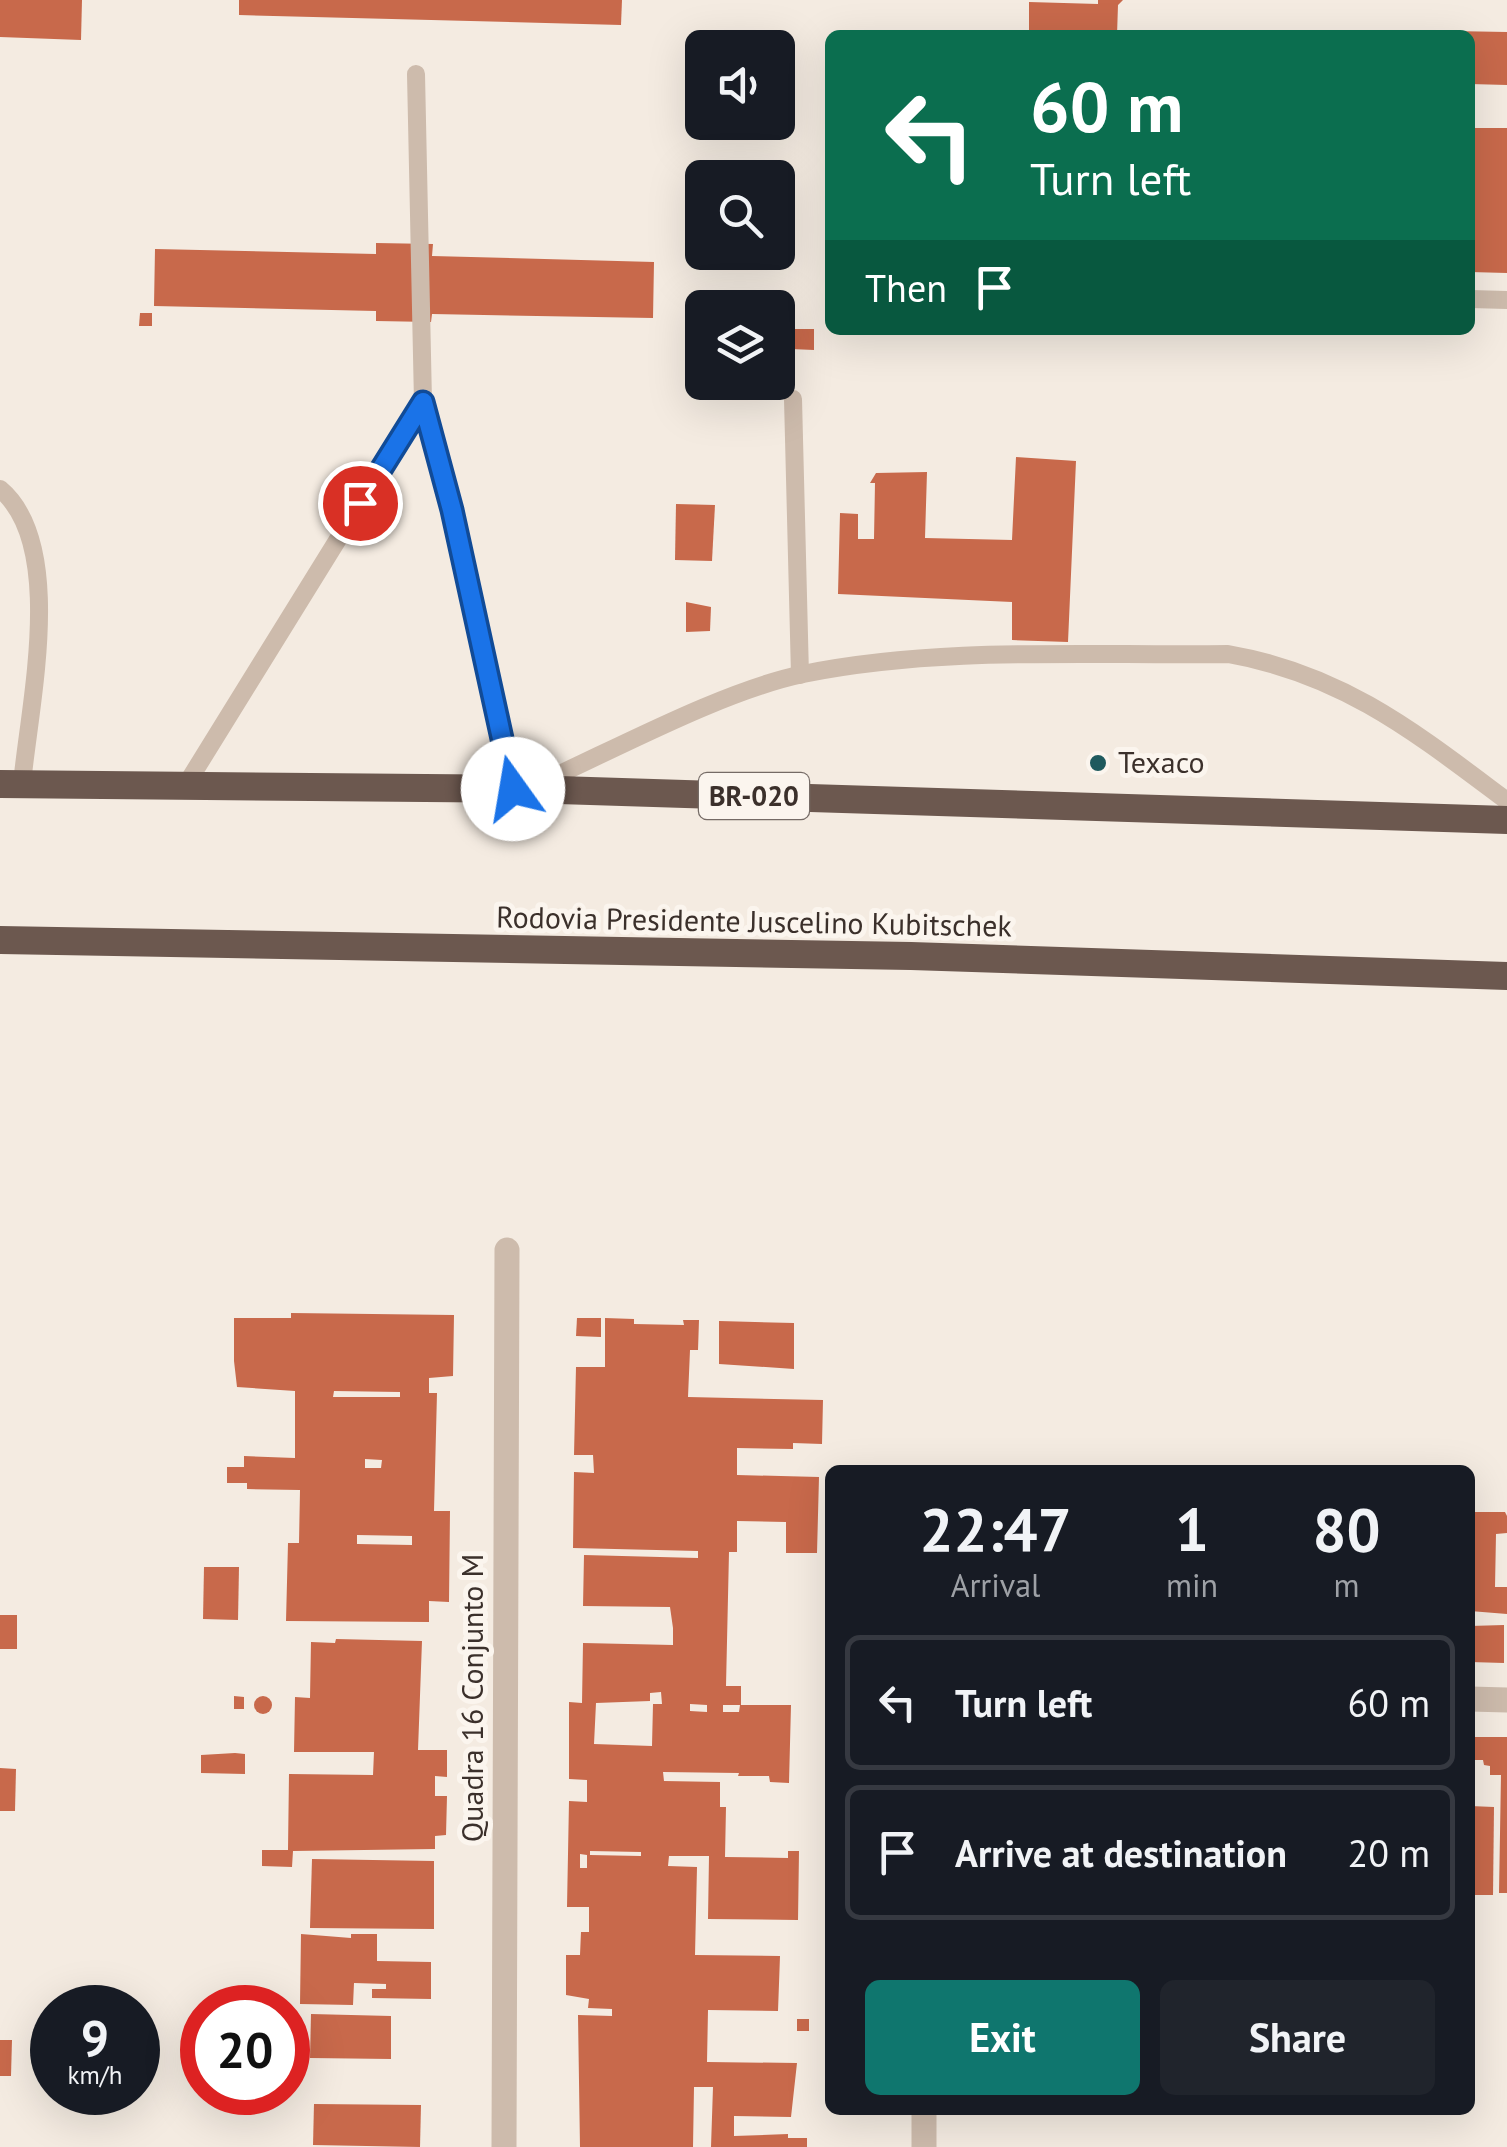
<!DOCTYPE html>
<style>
:root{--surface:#171b24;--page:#20242c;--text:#f1f3f6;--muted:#9ea1a6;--line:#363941;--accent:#0f766e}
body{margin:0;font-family:"PT Sans",sans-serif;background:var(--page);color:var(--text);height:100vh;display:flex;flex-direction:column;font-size:38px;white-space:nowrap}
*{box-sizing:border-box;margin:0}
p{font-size:32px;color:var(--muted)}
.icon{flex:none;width:55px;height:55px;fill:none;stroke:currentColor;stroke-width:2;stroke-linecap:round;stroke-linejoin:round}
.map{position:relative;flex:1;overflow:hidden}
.panel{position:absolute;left:825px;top:1465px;width:650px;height:650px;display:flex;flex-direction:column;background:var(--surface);border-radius:15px;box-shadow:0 10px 40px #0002}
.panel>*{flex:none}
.banner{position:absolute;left:825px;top:30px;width:650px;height:305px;border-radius:15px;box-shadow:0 10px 40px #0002;background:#0b6e4f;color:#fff;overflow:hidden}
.controls{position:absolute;left:685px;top:30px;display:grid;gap:20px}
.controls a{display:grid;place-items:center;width:110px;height:110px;border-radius:15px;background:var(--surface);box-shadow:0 10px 40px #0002;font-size:50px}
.speed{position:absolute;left:30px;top:1985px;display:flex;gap:20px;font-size:50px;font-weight:700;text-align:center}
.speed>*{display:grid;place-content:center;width:130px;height:130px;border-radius:50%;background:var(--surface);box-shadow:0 10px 40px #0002;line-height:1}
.speed small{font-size:25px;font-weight:400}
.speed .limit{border:15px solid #d22;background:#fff;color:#111}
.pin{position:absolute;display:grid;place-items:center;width:85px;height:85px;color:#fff;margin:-42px;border:5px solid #fff;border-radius:50%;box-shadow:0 2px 10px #0007}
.me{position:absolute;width:110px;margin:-55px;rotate:347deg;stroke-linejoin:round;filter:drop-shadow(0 0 8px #0008)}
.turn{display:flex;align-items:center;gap:35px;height:210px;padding:0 40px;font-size:45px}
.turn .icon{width:130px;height:130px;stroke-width:2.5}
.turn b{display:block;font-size:70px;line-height:85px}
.then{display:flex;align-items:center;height:95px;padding:0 40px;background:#0003;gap:20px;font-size:38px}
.eta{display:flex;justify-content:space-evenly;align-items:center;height:170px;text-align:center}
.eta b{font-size:60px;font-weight:700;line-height:70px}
.button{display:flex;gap:20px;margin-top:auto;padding:20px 40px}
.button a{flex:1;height:115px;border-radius:15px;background:var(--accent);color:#fff;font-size:40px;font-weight:700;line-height:115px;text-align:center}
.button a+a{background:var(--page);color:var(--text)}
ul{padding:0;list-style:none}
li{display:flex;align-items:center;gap:30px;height:135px;margin:0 20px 15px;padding:0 20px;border:5px solid var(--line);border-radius:15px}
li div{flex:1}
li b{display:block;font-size:38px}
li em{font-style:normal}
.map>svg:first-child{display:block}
.building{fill:#c8694b;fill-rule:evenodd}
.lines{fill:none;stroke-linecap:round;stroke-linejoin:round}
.service{stroke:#cdbbac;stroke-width:18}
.minor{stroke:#cdbbac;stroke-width:25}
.trunk{stroke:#6c584f;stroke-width:28}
.route-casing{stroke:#114b97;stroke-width:25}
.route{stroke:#1a73e8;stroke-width:18}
.poi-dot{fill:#1f5a5e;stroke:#fbf5ee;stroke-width:4}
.labels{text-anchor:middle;stroke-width:10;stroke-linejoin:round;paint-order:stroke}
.shield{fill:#fbf5ee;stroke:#756b66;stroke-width:2.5}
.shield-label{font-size:28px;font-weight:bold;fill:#3b302b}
.poi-label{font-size:30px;fill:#3b302b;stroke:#fbf5ee;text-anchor:start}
.street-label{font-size:30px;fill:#3b302b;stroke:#fbf5ee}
</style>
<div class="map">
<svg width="1507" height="2147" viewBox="0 0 1507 2147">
<rect width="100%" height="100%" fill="#f4ebe1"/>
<!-- building -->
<g class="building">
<polygon points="0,0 82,0 81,40 0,37"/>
<polygon points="239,0 622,0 621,25 239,15"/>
<polygon points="1098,0 1123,0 1118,5 1117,35 1029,35 1029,2 1098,4"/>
<polygon points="1396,30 1507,32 1507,85 1470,84 1470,35 1396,35"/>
<polygon points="1470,128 1507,128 1507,273 1470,272"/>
<polygon points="376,243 433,244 432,256 654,262 653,318 432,314 431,322 376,321 376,311 154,306 155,249 376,254"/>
<polygon points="140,313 152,313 152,326 139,326"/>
<polygon points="791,329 814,329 814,350 791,349"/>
<polygon points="1016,457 1076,461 1068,642 1012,640 1012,602 838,594 840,513 858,514 858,539 874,539 875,483 870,483 876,473 927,472 925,538 1012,540"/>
<polygon points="676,504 715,505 712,561 675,560"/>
<polygon points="686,602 711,607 710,631 686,632"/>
<path d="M 291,1313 L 454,1315 L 453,1376 L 429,1378 L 429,1393 L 437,1393 L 434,1511 L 450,1511 L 449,1602 L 429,1601 L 429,1622 L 286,1621 L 288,1543 L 299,1543 L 300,1490 L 247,1489 L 247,1483 L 227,1483 L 227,1467 L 244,1467 L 244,1456 L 295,1458 L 295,1391 L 237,1387 L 234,1361 L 234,1318 L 291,1318 ZM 334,1391 L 400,1392 L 400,1397 L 333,1397 ZM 365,1459 L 382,1460 L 381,1468 L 365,1468 ZM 357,1535 L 412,1536 L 412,1545 L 357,1544 Z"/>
<polygon points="577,1318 601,1318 601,1337 576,1336"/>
<path d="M 605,1318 L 634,1319 L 634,1324 L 684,1325 L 683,1320 L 699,1320 L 698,1350 L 690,1350 L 688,1397 L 823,1400 L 822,1444 L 793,1443 L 793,1449 L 737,1448 L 737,1475 L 819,1477 L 817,1553 L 786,1553 L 786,1522 L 737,1521 L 737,1552 L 729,1552 L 726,1686 L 741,1686 L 741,1705 L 723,1705 L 723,1712 L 739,1712 L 740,1705 L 791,1705 L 789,1783 L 770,1782 L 769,1776 L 738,1776 L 739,1773 L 663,1772 L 664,1781 L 720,1782 L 720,1807 L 726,1807 L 725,1857 L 788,1858 L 788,1851 L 799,1851 L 798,1920 L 708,1919 L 709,1856 L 669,1856 L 668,1866 L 697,1867 L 695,1955 L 780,1956 L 778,2011 L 708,2010 L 707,2062 L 797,2063 L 791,2117 L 734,2116 L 734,2136 L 788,2134 L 788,2138 L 807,2138 L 807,2147 L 711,2147 L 713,2087 L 694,2087 L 693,2147 L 580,2147 L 578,2015 L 612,2016 L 612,2009 L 588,2008 L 589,1999 L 566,1995 L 566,1955 L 580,1955 L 581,1932 L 589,1932 L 589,1907 L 567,1907 L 569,1801 L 587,1802 L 587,1780 L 569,1779 L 569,1702 L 582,1703 L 583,1643 L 673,1645 L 673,1628 L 670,1607 L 583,1606 L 584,1555 L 698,1558 L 698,1551 L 573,1548 L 574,1472 L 594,1473 L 593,1455 L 574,1455 L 576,1367 L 605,1367 ZM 661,1692 L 662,1704 L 653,1704 L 652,1746 L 594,1744 L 596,1703 L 650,1701 L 650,1693 ZM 690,1704 L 707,1705 L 707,1712 L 690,1711 ZM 590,1851 L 641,1852 L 641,1856 L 590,1855 ZM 580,1854 L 587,1855 L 587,1868 L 580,1868 Z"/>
<polygon points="719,1321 794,1323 794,1369 719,1364"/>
<polygon points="1470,1512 1505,1512 1507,1516 1507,1533 1496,1534 1495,1587 1507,1587 1507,1614 1470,1611"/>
<polygon points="204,1567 239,1567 238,1620 203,1619"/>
<rect x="0" y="1615" width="17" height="34"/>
<polygon points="1504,1625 1504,1663 1470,1662 1470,1626"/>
<polygon points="336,1639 422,1641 418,1750 447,1750 447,1777 435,1776 435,1796 447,1796 446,1835 435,1836 435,1849 293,1851 292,1867 262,1866 262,1850 288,1850 289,1774 373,1775 374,1752 294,1752 295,1697 310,1698 311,1642 335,1643"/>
<polygon points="234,1696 244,1697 244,1709 234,1709"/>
<circle cx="263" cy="1705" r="9"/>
<polygon points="1470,1737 1507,1737 1507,1893 1499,1893 1501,1775 1490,1775 1490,1766 1484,1765 1483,1760 1470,1760"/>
<polygon points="235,1753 245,1754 245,1774 201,1773 201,1755"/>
<polygon points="0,1768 16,1769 15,1811 0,1811"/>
<polygon points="1470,1806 1494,1807 1493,1895 1470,1895"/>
<polygon points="312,1859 434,1861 434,1929 310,1928"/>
<polygon points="301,1934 351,1938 351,1934 377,1934 377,1961 431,1962 431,1999 372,1998 372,1989 386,1989 386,1984 354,1983 353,2005 300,2004"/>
<rect x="220" y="2003" width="28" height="5"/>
<polygon points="311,2014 391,2016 391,2059 310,2058"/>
<rect x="797" y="2019" width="12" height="12"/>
<polygon points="0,2040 12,2040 11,2076 0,2076"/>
<polygon points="314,2104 421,2105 420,2147 313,2145"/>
</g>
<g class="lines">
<!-- service -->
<g class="service">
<polyline points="416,74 423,402 453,510 513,789"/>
<polyline points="1470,299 1507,300"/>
<polyline points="793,399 800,675"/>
<path d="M 0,489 C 67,545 29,706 22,784"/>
<path d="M 536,785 C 614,750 722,691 803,674 C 941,646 1088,656 1228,654 C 1343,674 1416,733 1507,801"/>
<polyline points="184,788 423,402"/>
</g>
<!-- minor -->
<g class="minor">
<polyline points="1470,1699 1507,1700"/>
<polyline points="504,2147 507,1250"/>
<polyline points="924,2147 924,2110"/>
</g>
<!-- trunk -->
<g class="trunk">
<polyline points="0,784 527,789 1507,820"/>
<polyline points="0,940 911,956 1507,976"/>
</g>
</g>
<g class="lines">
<defs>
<polyline id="route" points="360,503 423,402 452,510 513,789"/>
</defs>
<!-- route casing -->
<use href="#route" class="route-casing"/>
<!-- route -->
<use href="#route" class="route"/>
</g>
<!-- markers -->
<circle class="poi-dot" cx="1098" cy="763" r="10"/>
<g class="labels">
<!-- shield labels -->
<rect class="shield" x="699" y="773" width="110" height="46" rx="8"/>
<g class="shield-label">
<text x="754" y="806">BR-020</text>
</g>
<!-- poi labels -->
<g class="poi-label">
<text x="1118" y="773">Texaco</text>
</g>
<!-- street labels -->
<g class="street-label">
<text transform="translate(754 922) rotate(1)" y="10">Rodovia Presidente Juscelino Kubitschek</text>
<text transform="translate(473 1698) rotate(-90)" y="10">Quadra 16 Conjunto M</text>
</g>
</g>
</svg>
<div class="controls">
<a><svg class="icon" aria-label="sound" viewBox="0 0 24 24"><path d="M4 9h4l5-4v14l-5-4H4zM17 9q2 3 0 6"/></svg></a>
<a><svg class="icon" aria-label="search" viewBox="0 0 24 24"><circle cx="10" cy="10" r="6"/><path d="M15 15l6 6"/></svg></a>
<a><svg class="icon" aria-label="layers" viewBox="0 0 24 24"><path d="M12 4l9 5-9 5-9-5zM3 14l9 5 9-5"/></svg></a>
</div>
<div class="speed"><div>9<small>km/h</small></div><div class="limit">20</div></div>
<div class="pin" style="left:360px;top:503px;background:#d93025"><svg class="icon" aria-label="arrive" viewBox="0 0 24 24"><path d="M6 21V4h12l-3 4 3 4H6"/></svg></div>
<svg class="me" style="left:513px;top:789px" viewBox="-20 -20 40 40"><circle r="19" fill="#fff"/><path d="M0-13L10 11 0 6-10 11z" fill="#1a73e8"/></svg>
<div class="banner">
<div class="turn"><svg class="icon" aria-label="left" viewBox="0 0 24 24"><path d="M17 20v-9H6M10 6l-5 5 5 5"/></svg><div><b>60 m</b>Turn left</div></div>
<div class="then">Then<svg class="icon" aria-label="arrive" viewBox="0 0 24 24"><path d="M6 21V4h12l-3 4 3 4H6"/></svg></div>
</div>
<section class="panel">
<div class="eta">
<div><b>22:47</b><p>Arrival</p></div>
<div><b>1</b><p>min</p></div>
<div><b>80</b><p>m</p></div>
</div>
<ul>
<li><svg class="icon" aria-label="left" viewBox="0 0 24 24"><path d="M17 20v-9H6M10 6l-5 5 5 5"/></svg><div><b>Turn left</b></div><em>60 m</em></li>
<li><svg class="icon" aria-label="arrive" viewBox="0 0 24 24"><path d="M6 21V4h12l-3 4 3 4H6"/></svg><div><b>Arrive at destination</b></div><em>20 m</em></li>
</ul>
<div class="button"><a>Exit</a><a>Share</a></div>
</section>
</div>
